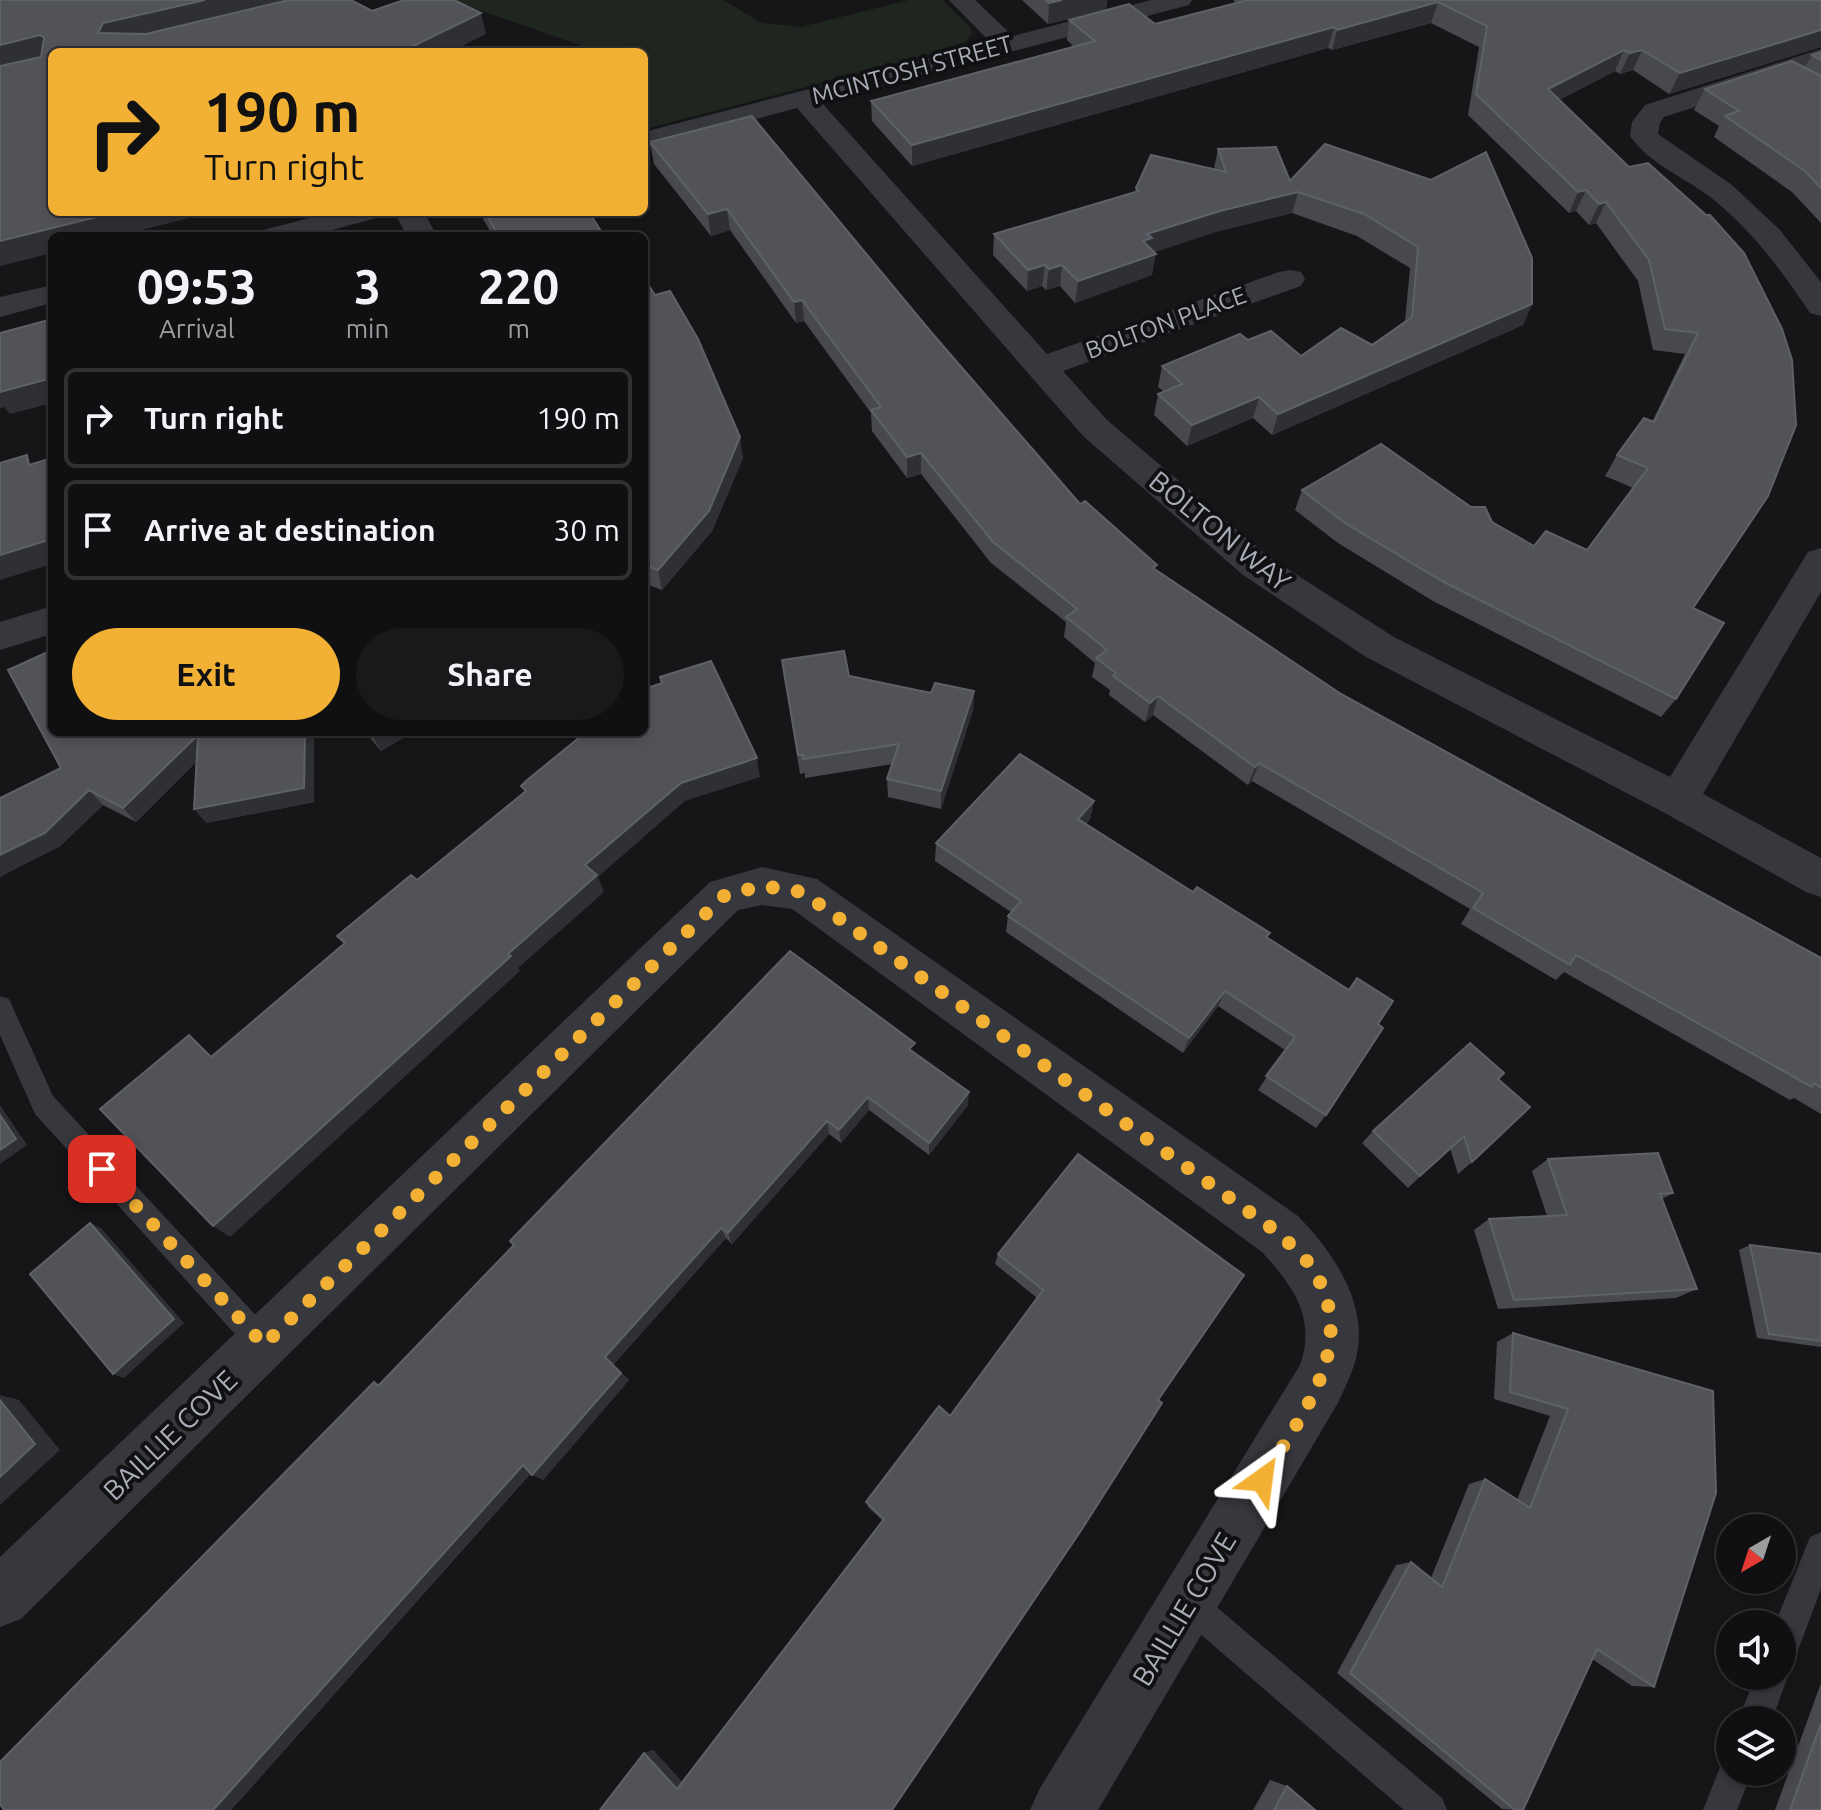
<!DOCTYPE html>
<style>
:root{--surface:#101012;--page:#19191b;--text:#f1f3f6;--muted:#9c9d9f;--line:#303032;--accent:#f2b134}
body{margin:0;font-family:Ubuntu,sans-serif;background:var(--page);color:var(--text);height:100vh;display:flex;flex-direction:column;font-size:30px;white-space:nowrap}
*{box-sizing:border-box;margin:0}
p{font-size:26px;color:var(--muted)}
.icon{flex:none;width:44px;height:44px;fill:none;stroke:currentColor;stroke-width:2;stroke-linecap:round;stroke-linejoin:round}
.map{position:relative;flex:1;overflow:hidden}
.panel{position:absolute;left:48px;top:232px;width:600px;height:504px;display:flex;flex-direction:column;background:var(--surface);border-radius:12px;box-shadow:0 4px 12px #0003,0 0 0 2px var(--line)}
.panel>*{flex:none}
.hud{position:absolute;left:48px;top:48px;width:600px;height:168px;border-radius:12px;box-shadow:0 4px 12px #0003,0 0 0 2px var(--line);background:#f2b134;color:#111;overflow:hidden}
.needle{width:52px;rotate:219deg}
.buttons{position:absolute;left:1716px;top:1514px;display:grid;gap:16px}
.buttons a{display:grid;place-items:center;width:80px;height:80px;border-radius:50%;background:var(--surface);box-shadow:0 4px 12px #0003,0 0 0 2px var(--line);font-size:40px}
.pin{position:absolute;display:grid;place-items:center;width:68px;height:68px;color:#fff;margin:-34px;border-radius:16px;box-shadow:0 4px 12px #0006}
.me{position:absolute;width:88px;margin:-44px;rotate:31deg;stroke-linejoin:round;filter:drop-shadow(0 0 6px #0008)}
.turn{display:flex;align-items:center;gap:28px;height:168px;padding:0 24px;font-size:36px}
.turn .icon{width:104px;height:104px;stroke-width:2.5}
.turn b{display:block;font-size:56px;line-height:68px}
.eta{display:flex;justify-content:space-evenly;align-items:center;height:136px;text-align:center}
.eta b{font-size:48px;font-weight:700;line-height:56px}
.cta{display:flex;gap:16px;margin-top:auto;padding:16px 24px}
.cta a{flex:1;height:92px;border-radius:48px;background:var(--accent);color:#111;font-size:32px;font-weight:700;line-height:92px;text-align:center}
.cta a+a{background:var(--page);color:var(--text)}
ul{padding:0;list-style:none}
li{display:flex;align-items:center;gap:24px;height:100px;margin:0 16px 12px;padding:0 8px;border:4px solid var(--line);border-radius:12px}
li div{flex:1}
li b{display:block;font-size:30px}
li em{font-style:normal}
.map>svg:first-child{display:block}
.green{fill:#1e261f}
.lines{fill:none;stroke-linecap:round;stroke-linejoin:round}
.lane{fill:#37383d;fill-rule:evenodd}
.street{fill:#37383d;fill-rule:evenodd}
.wall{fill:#47494d}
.shaded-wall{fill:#2f3033}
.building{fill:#525359;stroke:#5f6168;stroke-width:2}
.route{stroke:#f2b134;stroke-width:14;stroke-dasharray:0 25.2}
.labels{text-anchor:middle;stroke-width:8;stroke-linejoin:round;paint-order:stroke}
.far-street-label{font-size:24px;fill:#a8adb8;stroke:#111113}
.street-label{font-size:28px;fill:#a8adb8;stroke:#111113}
</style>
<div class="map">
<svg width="1821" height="1810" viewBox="0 0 1821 1810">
<rect width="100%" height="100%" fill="#161618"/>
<!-- green -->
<polygon class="green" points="451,0 723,0 762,23 801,27 909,0 942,0 970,27 972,33 966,42 952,49 649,128 644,121 644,52 589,52 585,47"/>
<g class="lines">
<!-- lane -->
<g class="lane">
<polygon points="0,996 9,999 53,1096 274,1335 279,1345 274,1355 264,1360 254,1355 35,1114 0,1035"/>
<polygon points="1821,1532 1821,1589 1794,1661 1784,1665 1788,1676 1772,1720 1738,1720 1756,1676 1782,1676 1782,1624 1775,1624 1810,1537"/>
<polygon points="1188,1587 1199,1592 1442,1798 1447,1810 1404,1810 1177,1614 1172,1603 1177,1592"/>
<polygon points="1730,1757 1730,1772 1752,1772 1737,1810 1703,1810 1723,1760"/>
</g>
<!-- street -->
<g class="street">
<polygon points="949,0 975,0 1013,36 1151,0 1192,0 1189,5 821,102 1047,354 1279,272 1290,270 1301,272 1305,279 1301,286 1063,371 1107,420 1269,557 1394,637 1670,777 1808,552 1821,548 1821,592 1703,794 1821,858 1821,897 1806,892 1663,812 1366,657 1243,575 1083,436 797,108 644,148 644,132 990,42"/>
<path d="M 1821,49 L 1821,66 L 1664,117 L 1660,123 L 1658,134 L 1732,185 L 1780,230 L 1821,282 L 1821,316 L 1810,313 C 1782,271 1753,232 1714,200 C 1687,178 1650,165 1630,136 L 1632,122 L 1645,105 Z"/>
<polygon points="332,212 382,212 377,218 309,236 259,236 263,230"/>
<polygon points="394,212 424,212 437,236 407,236"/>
<polygon points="52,285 52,303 0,317 0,297"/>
<polygon points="52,606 52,634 0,650 0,622"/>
<path d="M 762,867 L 817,879 L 1298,1216 C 1331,1250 1365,1298 1358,1348 C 1356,1366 1346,1385 1339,1401 L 1098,1810 L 1030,1810 L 1040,1788 L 1300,1365 C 1317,1318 1292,1285 1262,1252 L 792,909 L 762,905 L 738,910 L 21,1619 L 0,1627 L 0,1557 L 710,882 Z"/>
</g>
</g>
<!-- wall -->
<g class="wall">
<polygon points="1022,0 1107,0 1106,9 1048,24"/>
<polygon points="1233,0 1821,0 1821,47 1669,94 1633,70 1620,74 1615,71 1559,100 1629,167 1706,215 1693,608 1676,699 1661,717 1433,601 1338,543 1295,510 1302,490 1492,522 1534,546 1587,550 1633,488 1605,476 1617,455 1652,422 1685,354 1653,350 1638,281 1596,223 1589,225 1576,211 1569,213 1468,115 1479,47 1431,23 1332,50 1328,48 912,166 872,121 871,101 1074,47 1067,40 1069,20 1155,24 1236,3"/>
<polygon points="1821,52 1821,223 1792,192 1714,137 1719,126 1694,110 1705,89 1804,68 1812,55"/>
<polygon points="650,142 931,332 1080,504 1156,570 1341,694 1821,958 1821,1114 1794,1098 1790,1100 1564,972 1556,980 1461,924 1470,909 1252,781 1248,785 1153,715 1145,722 1109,695 1110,690 1092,677 1095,663 1064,637 1066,622 991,563 921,474 907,478 872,431 871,413 804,321 796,323 730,230 711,236 654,164"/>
<polygon points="1325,144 1532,304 1523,325 1272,435 1253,418 1187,446 1154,415 1158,394 1163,391 1158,387 1162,366 1248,340 1301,356 1372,345 1405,321 1410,268 1357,236 1292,213 1215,232 1154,252 1152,275 1075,303 1060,286 1046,290 1042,286 1027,291 993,255 994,234 1135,192 1136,188 1214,169 1218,149 1290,181"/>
<polygon points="479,212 589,212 604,236 493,236"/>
<polygon points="644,278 743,458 712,531 662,590 644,583"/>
<polygon points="782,660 931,693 974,691 973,710 941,809 888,797 887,779 893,764 805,778 805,773 800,774"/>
<polygon points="52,732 314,732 314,802 206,823 196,762 136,822 103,805 59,847 61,768"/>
<polygon points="365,732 413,732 381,751"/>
<polygon points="1094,801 1090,819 1086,824 1193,892 1270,933 1267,938 1378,1024 1326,1115 1316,1128 1258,1090 1285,1050 1218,1006 1183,1053 1006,932 1008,916 1011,912 935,861 936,843"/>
<polygon points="915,1053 968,1105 929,1155 869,1110 841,1143 829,1134 732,1244 726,1238 613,1365 629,1380 543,1480 531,1473 231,1810 4,1810 374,1382 379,1384"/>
<polygon points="1498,1079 1472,1162 1458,1174 1450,1148 1408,1188 1362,1143 1373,1131"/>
<polygon points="1078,1154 1158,1400 892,1810 600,1810 644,1753 653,1750 682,1782 883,1521 868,1507 866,1502 950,1416 1037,1298 995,1264 998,1254"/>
<polygon points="1548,1159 1673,1193 1662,1199 1697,1289 1676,1298 1498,1309 1474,1230 1489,1219 1547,1216 1532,1171"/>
<polygon points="1750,1245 1821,1254 1821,1347 1757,1338 1739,1250"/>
<polygon points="1513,1333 1713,1391 1654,1687 1632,1686 1592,1659 1523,1810 1502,1809 1337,1673 1396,1565 1411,1562 1431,1578 1469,1484 1485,1479 1517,1500 1550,1416 1494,1399 1497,1342"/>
<polygon points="1821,1683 1821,1810 1775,1810"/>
<polygon points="1270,1780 1287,1786 1315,1810 1253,1810"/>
</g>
<!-- shaded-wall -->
<g class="shaded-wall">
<polygon points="205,0 302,0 109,52 98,33 103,23"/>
<polygon points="1062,0 1107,0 1106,9 1048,24 1049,3"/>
<polygon points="1438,2 1431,23 1332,50 1337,30"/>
<polygon points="481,13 486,34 450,52 401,52"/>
<polygon points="1334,27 1328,48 912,166 912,145"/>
<polygon points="1821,30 1821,47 1669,94 1680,73"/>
<polygon points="40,35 51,56 0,69 0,45"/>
<polygon points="1624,50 1615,71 1539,110 1548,89"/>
<polygon points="1642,50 1633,70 1620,74 1630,53"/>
<polygon points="1586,190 1576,211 1569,213 1578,192"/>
<polygon points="1298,192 1292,213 1215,232 1149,254 1156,254 1152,275 1075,303 1078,281 1143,241 1147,234 1220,211"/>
<polygon points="1606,202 1596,223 1589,225 1599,204"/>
<polygon points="727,209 730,230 711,236 708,214"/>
<polygon points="117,212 213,212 118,236 52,236 52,253 0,266 0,241"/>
<polygon points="1045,265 1042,286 1027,291 1028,270"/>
<polygon points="1062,265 1060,286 1046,290 1049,269"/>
<polygon points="802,300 804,321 796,323 794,302"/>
<polygon points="1532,304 1523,325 1272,435 1278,414"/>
<polygon points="52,378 52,403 10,414 4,407 0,408 0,392"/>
<polygon points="1259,397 1253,418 1187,446 1192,425"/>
<polygon points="740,437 743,458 712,531 662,590 658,570"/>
<polygon points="921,453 921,474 907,478 907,457"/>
<polygon points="52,539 52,564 0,580 0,555"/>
<polygon points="974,691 973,710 941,809 941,791"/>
<polygon points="1158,696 1153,715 1145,722 1150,703"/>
<polygon points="305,732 314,732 314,802 206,823 194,809"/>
<polygon points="370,732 413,732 381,751"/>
<polygon points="198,735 209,749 136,822 123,808"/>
<polygon points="757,758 760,777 685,801 598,877 604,892 518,968 520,971 230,1237 213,1226 508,954 585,865 681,783"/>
<polygon points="1259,763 1252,781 1248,785 1255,767"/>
<polygon points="89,790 103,805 59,847 0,877 0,855"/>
<polygon points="1094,801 1090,819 1075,837 1078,819"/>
<polygon points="1225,991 1218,1006 1183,1053 1189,1038"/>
<polygon points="969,1092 968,1105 929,1155 929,1143"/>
<polygon points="868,1097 869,1110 841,1143 839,1130"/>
<polygon points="0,1105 27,1145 0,1164"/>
<polygon points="827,1121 829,1134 732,1244 728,1233"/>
<polygon points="90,1223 101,1228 184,1323 124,1378 113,1374"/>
<polygon points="721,1228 726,1238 613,1365 605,1357"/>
<polygon points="621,1373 629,1380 543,1480 532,1475"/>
<polygon points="0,1395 19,1400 60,1450 0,1505"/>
<polygon points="523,1465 533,1470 231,1810 213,1810"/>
<polygon points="653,1750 685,1785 677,1789 644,1753"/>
</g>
<!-- building -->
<g class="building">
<polygon points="0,0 205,0 103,23 98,33 146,34 289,0 351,0 372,11 404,0 454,0 481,13 401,52 52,52 52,212 117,212 0,241 0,66 41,57 44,38 40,35 0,45"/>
<polygon points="1046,0 1062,0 1049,3"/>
<polygon points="1248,0 1821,0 1821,30 1680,73 1642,50 1630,53 1624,50 1548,89 1629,167 1648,163 1706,215 1710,215 1744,253 1782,329 1792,360 1796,425 1768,496 1693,608 1724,623 1676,699 1442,581 1345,523 1302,490 1381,444 1471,507 1485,507 1492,522 1534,546 1546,531 1587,550 1648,468 1617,455 1644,418 1654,422 1698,333 1665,329 1649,260 1606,202 1599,204 1586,190 1578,192 1476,94 1487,26 1438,2 1337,30 1334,27 912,145 871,101 1095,41 1069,20 1129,4 1155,24"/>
<polygon points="1821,52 1821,60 1812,55"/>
<polygon points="1792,61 1821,76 1821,188 1805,171 1725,116 1739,111 1705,89"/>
<polygon points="752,116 931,332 1080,504 1085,501 1157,565 1153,568 1341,694 1821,958 1821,1088 1814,1083 1812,1087 1576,955 1570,965 1473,908 1483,893 1259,763 1255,767 1158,696 1150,703 1113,676 1116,673 1096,658 1107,650 1066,617 1077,609 993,542 921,453 907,457 871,410 881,407 802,300 794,302 727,209 708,214 650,142"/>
<polygon points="1325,144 1431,180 1486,152 1532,258 1532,304 1278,414 1259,397 1192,425 1158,394 1182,384 1162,366 1240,334 1248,340 1271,331 1301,356 1341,328 1372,345 1412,317 1418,247 1364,214 1298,192 1220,211 1147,234 1152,238 1143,241 1156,254 1078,281 1062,265 1049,269 1045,265 1028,270 994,234 1139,191 1136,188 1151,155 1226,172 1218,149 1276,147 1290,181"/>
<polygon points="485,212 589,212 604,236 499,236"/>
<polygon points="370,233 372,236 358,236"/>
<polygon points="644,278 655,295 670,291 698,339 740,437 709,511 658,570 644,565"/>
<polygon points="52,319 52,378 0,392 0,333"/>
<polygon points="27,455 29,465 52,458 52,539 0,555 0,463"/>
<polygon points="52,650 52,732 305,732 304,788 194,809 198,735 123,808 89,790 45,833 0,855 0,798 61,768 8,670"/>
<polygon points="844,651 849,676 931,693 935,683 974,691 941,791 887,779 899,744 803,759 803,755 798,755 782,660"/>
<polygon points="711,661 757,758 681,783 585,865 597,875 508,954 511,956 213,1226 100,1109 189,1035 211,1057 345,943 337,936 411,875 417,880 526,791 521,786 526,781 586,732 644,732 644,689 662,683 660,677"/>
<polygon points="1020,754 1094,801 1078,819 1193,892 1197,887 1270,933 1266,937 1349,990 1357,978 1393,1001 1378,1024 1383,1028 1326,1115 1266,1076 1295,1037 1225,991 1189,1038 1008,916 1021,901 936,843"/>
<polygon points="790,951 915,1043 909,1049 969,1092 929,1143 868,1097 839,1130 827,1121 728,1233 721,1228 605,1357 621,1373 532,1475 523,1465 213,1810 4,1810 0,1804 0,1762 374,1382 378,1386 514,1245 510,1241"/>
<polygon points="1470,1043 1504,1073 1498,1079 1530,1107 1472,1162 1464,1136 1420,1176 1373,1131"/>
<polygon points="0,1115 16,1139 0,1150"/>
<polygon points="1658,1153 1673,1193 1660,1194 1697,1289 1514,1300 1489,1219 1567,1215 1548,1159"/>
<polygon points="1078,1154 1244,1275 1158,1400 1162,1403 1082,1529 892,1810 600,1810 644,1753 677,1789 884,1519 866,1502 939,1406 950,1416 1043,1290 998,1254"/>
<polygon points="90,1223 174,1319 113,1374 30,1274"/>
<polygon points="1750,1245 1821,1254 1821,1341 1769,1334"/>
<polygon points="1513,1333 1713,1391 1716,1493 1654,1687 1597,1649 1523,1810 1515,1810 1350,1673 1411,1562 1442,1587 1485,1479 1530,1508 1568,1409 1510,1392"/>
<polygon points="0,1400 35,1444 0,1477"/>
<polygon points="1821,1723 1821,1810 1790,1810"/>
<polygon points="1287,1786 1315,1810 1274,1810"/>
</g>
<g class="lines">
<!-- route -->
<path class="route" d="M 102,1169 L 264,1345 L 725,895 L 762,886 L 802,892 L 1280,1234 C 1289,1244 1302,1254 1310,1265 C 1363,1343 1302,1413 1262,1480"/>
</g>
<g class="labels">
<!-- far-street labels -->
<g class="far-street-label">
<text transform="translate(912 70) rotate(-15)" y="8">MCINTOSH STREET</text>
<text transform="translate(1166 323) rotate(-20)" y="8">BOLTON PLACE</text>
</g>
<!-- street labels -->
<g class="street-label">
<text transform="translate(1220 531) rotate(39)" y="10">BOLTON WAY</text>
<text transform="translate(170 1435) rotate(-44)" y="10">BAILLIE COVE</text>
<text transform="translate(1184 1609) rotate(-59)" y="10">BAILLIE COVE</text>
</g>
</g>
</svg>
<div class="buttons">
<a><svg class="needle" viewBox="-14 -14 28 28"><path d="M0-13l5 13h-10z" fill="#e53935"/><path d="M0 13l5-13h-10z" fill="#9c9d9f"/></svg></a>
<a><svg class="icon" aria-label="sound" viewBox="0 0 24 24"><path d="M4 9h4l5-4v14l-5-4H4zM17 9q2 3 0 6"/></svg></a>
<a><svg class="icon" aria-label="layers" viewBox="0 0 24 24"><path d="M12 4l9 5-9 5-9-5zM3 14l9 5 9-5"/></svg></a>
</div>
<div class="pin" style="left:102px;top:1169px;background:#d93025"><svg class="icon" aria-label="arrive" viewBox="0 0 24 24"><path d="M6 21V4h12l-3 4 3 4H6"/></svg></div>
<svg class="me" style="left:1262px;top:1480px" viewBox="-20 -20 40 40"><path d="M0-17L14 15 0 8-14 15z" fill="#f2b134" stroke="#fff" stroke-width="4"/></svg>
<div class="hud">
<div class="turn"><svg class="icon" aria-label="right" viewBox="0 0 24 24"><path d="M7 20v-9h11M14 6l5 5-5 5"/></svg><div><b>190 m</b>Turn right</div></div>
</div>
<section class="panel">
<div class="eta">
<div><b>09:53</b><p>Arrival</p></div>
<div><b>3</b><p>min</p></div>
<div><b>220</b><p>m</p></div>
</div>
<ul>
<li><svg class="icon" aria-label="right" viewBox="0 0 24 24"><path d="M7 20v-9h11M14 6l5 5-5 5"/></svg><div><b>Turn right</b></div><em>190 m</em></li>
<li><svg class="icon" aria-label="arrive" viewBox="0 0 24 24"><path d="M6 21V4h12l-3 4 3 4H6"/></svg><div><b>Arrive at destination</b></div><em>30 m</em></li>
</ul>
<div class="cta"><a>Exit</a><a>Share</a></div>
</section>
</div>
